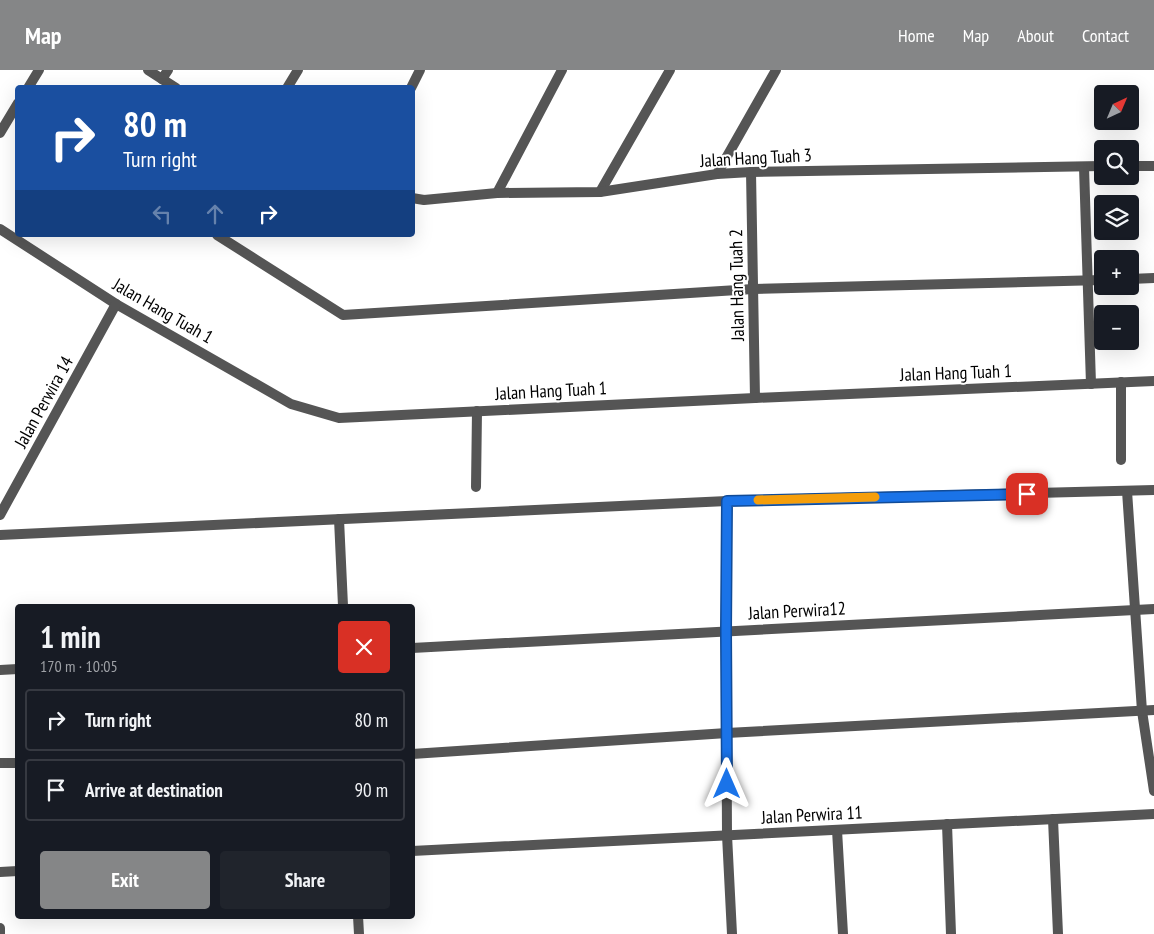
<!DOCTYPE html>
<meta charset="utf-8">
<style>
:root{--surface:#171b24;--page:#20242c;--text:#f1f3f6;--muted:#9ea1a6;--line:#363941;--accent:#858687}
body{margin:0;font-family:"PT Sans Narrow",sans-serif;background:var(--page);color:var(--text);height:100vh;display:flex;flex-direction:column;font-size:19px;white-space:nowrap}
*{box-sizing:border-box;margin:0}
p{font-size:16px;color:var(--muted)}
.icon{flex:none;width:28px;height:28px;fill:none;stroke:currentColor;stroke-width:2;stroke-linecap:round;stroke-linejoin:round}
.map{position:relative;flex:1;overflow:hidden}
.side{position:absolute;left:15px;top:534px;width:400px;height:315px;display:flex;flex-direction:column;background:var(--surface);border-radius:5px;box-shadow:0 5px 20px #0002}
.side>*{flex:none}
.hud{position:absolute;left:15px;top:15px;width:400px;height:152px;border-radius:5px;box-shadow:0 5px 20px #0002;background:#1a4fa0;color:#fff;overflow:hidden}
.needle{width:32px;rotate:44deg}
.fabs{position:absolute;left:1094px;top:15px;display:grid;gap:10px}
.fabs a{display:grid;place-items:center;width:45px;height:45px;border-radius:5px;background:var(--surface);box-shadow:0 5px 20px #0002;font-size:25px}
.pin{position:absolute;display:grid;place-items:center;width:42px;height:42px;color:#fff;margin:-21px;border-radius:10px;box-shadow:0 2px 8px #0006}
.me{position:absolute;width:55px;margin:-28px;rotate:0deg;stroke-linejoin:round;filter:drop-shadow(0 0 4px #0008)}
.turn{display:flex;align-items:center;gap:18px;height:105px;padding:0 25px;font-size:22px}
.turn .icon{width:65px;height:65px;stroke-width:2.5}
.turn b{display:block;font-size:35px;line-height:42px}
.lanes{display:flex;align-items:center;height:48px;padding:0 25px;background:#0003;justify-content:center;gap:25px;direction:ltr}
.lanes .off{opacity:.35}
.round{display:grid;place-items:center;flex:none;width:52px;height:52px;border-radius:5px;background:var(--page)}
.head{display:flex;align-items:center;justify-content:space-between;height:85px;padding:0 25px}
h1{font-size:30px;font-weight:700;line-height:38px}
.button{display:flex;gap:10px;margin-top:auto;padding:10px 25px}
.button a{flex:1;height:58px;border-radius:5px;background:var(--accent);color:#fff;font-size:20px;font-weight:700;line-height:58px;text-align:center}
.button a+a{background:var(--page);color:var(--text)}
ul{padding:0;list-style:none}
li{display:flex;align-items:center;gap:15px;height:62px;margin:0 10px 8px;padding:0 15px;border:2px solid var(--line);border-radius:5px}
li div{flex:1}
li b{display:block;font-size:19px}
li em{font-style:normal}
header{display:flex;align-items:center;gap:30px;box-sizing:border-box;height:70px;padding:0 25px;background:var(--accent);color:#fff}
header strong{font-size:24px}
nav{display:flex;gap:28px;margin-inline-start:auto;font-size:18px}
.map>svg:first-child{display:block}
.lines{fill:none;stroke-linecap:round;stroke-linejoin:round}
.lane{stroke:#555;stroke-width:10}
.street{stroke:#555;stroke-width:10}
.route-casing{stroke:#114b97;stroke-width:12}
.route{stroke:#1a73e8;stroke-width:9}
.slow{stroke:#f59e0b;stroke-width:9}
.labels{text-anchor:middle;stroke-width:4;stroke-linejoin:round;paint-order:stroke}
.street-label{font-size:18px;fill:#000;stroke:#fff}
</style>
<header>
<strong>Map</strong>
<nav><a>Home</a><a>Map</a><a>About</a><a>Contact</a></nav>
</header>
<div class="map">
<svg width="1154" height="864" viewBox="0 0 1154 864">
<rect width="100%" height="100%" fill="#fff"/>
<g class="lines">
<!-- lane -->
<g class="lane">
<polyline points="162,9 168,0"/>
<polyline points="411,18 420,0"/>
<polyline points="1084,97 1091,314"/>
<polyline points="600,122 670,0"/>
<polyline points="217,165 343,245 753,219 1102,210"/>
<polyline points="1130,209 1154,208"/>
<polyline points="1121,312 1121,390"/>
<polyline points="476,417 477,341"/>
<polyline points="1127,421 1142,641 1154,721"/>
<polyline points="339,449 343,536"/>
<polyline points="0,465 727,431 1154,420"/>
<polyline points="726,561 727,431"/>
<polyline points="412,684 727,663 1154,640"/>
<polyline points="0,693 18,693"/>
<polyline points="1053,749 1058,864"/>
<polyline points="837,760 843,864"/>
<polyline points="358,846 359,864"/>
</g>
<!-- street -->
<g class="street">
<polyline points="148,0 176,18"/>
<polyline points="28,18 39,0"/>
<polyline points="287,18 298,0"/>
<polyline points="0,63 18,33"/>
<polyline points="1130,96 1154,96"/>
<polyline points="751,102 755,328"/>
<polyline points="717,104 776,0"/>
<polyline points="497,123 562,0"/>
<polyline points="412,128 424,130 497,123 600,122 717,104 751,102 1102,96"/>
<polyline points="0,159 116,234 291,334 339,348 755,328 1154,311"/>
<polyline points="0,445 116,234"/>
<polyline points="726,561 727,765 732,864"/>
<polyline points="412,578 1154,539"/>
<polyline points="0,600 18,599"/>
<polyline points="947,754 951,864"/>
<polyline points="412,781 1154,744"/>
<polyline points="0,802 18,801"/>
<polyline points="0,858 0,864"/>
</g>
</g>
<g class="lines">
<defs>
<polyline id="route" points="727,714 726,561 727,431 1027,424"/>
</defs>
<!-- route casing -->
<use href="#route" class="route-casing"/>
<!-- route -->
<use href="#route" class="route"/>
<!-- slow -->
<polyline class="slow" points="758,430 875,427"/>
</g>
<g class="labels">
<!-- street labels -->
<g class="street-label">
<text transform="translate(756 88) rotate(-3)" y="6">Jalan Hang Tuah 3</text>
<text transform="translate(737 215) rotate(-91)" y="6">Jalan Hang Tuah 2</text>
<text transform="translate(163 241) rotate(30)" y="6">Jalan Hang Tuah 1</text>
<text transform="translate(956 303) rotate(-2)" y="6">Jalan Hang Tuah 1</text>
<text transform="translate(551 321) rotate(-3)" y="6">Jalan Hang Tuah 1</text>
<text transform="translate(44 332) rotate(-61)" y="6">Jalan Perwira 14</text>
<text transform="translate(797 541) rotate(-3)" y="6">Jalan Perwira12</text>
<text transform="translate(812 745) rotate(-3)" y="6">Jalan Perwira 11</text>
</g>
</g>
</svg>
<div class="fabs">
<a><svg class="needle" viewBox="-14 -14 28 28"><path d="M0-13l5 13h-10z" fill="#e53935"/><path d="M0 13l5-13h-10z" fill="#9ea1a6"/></svg></a>
<a><svg class="icon" aria-label="search" viewBox="0 0 24 24"><circle cx="10" cy="10" r="6"/><path d="M15 15l6 6"/></svg></a>
<a><svg class="icon" aria-label="layers" viewBox="0 0 24 24"><path d="M12 4l9 5-9 5-9-5zM3 14l9 5 9-5"/></svg></a>
<a>+</a>
<a>−</a>
</div>
<div class="pin" style="left:1027px;top:424px;background:#d93025"><svg class="icon" aria-label="arrive" viewBox="0 0 24 24"><path d="M6 21V4h12l-3 4 3 4H6"/></svg></div>
<svg class="me" style="left:727px;top:714px" viewBox="-20 -20 40 40"><path d="M0-17L14 15 0 8-14 15z" fill="#1a73e8" stroke="#fff" stroke-width="4"/></svg>
<div class="hud">
<div class="turn"><svg class="icon" aria-label="right" viewBox="0 0 24 24"><path d="M7 20v-9h11M14 6l5 5-5 5"/></svg><div><b>80 m</b>Turn right</div></div>
<div class="lanes"><svg class="icon off" aria-label="left" viewBox="0 0 24 24"><path d="M17 20v-9H6M10 6l-5 5 5 5"/></svg><svg class="icon off" aria-label="ahead" viewBox="0 0 24 24"><path d="M12 20V5M6 11l6-6 6 6"/></svg><svg class="icon" aria-label="right" viewBox="0 0 24 24"><path d="M7 20v-9h11M14 6l5 5-5 5"/></svg></div>
</div>
<section class="side">
<div class="head"><div><h1>1 min</h1><p>170 m · 10:05</p></div><a class="round" style="background:#d93025;color:#fff"><svg class="icon" aria-label="close" viewBox="0 0 24 24"><path d="M6 6l12 12M18 6L6 18"/></svg></a></div>
<ul>
<li><svg class="icon" aria-label="right" viewBox="0 0 24 24"><path d="M7 20v-9h11M14 6l5 5-5 5"/></svg><div><b>Turn right</b></div><em>80 m</em></li>
<li><svg class="icon" aria-label="arrive" viewBox="0 0 24 24"><path d="M6 21V4h12l-3 4 3 4H6"/></svg><div><b>Arrive at destination</b></div><em>90 m</em></li>
</ul>
<div class="button"><a>Exit</a><a>Share</a></div>
</section>
</div>
